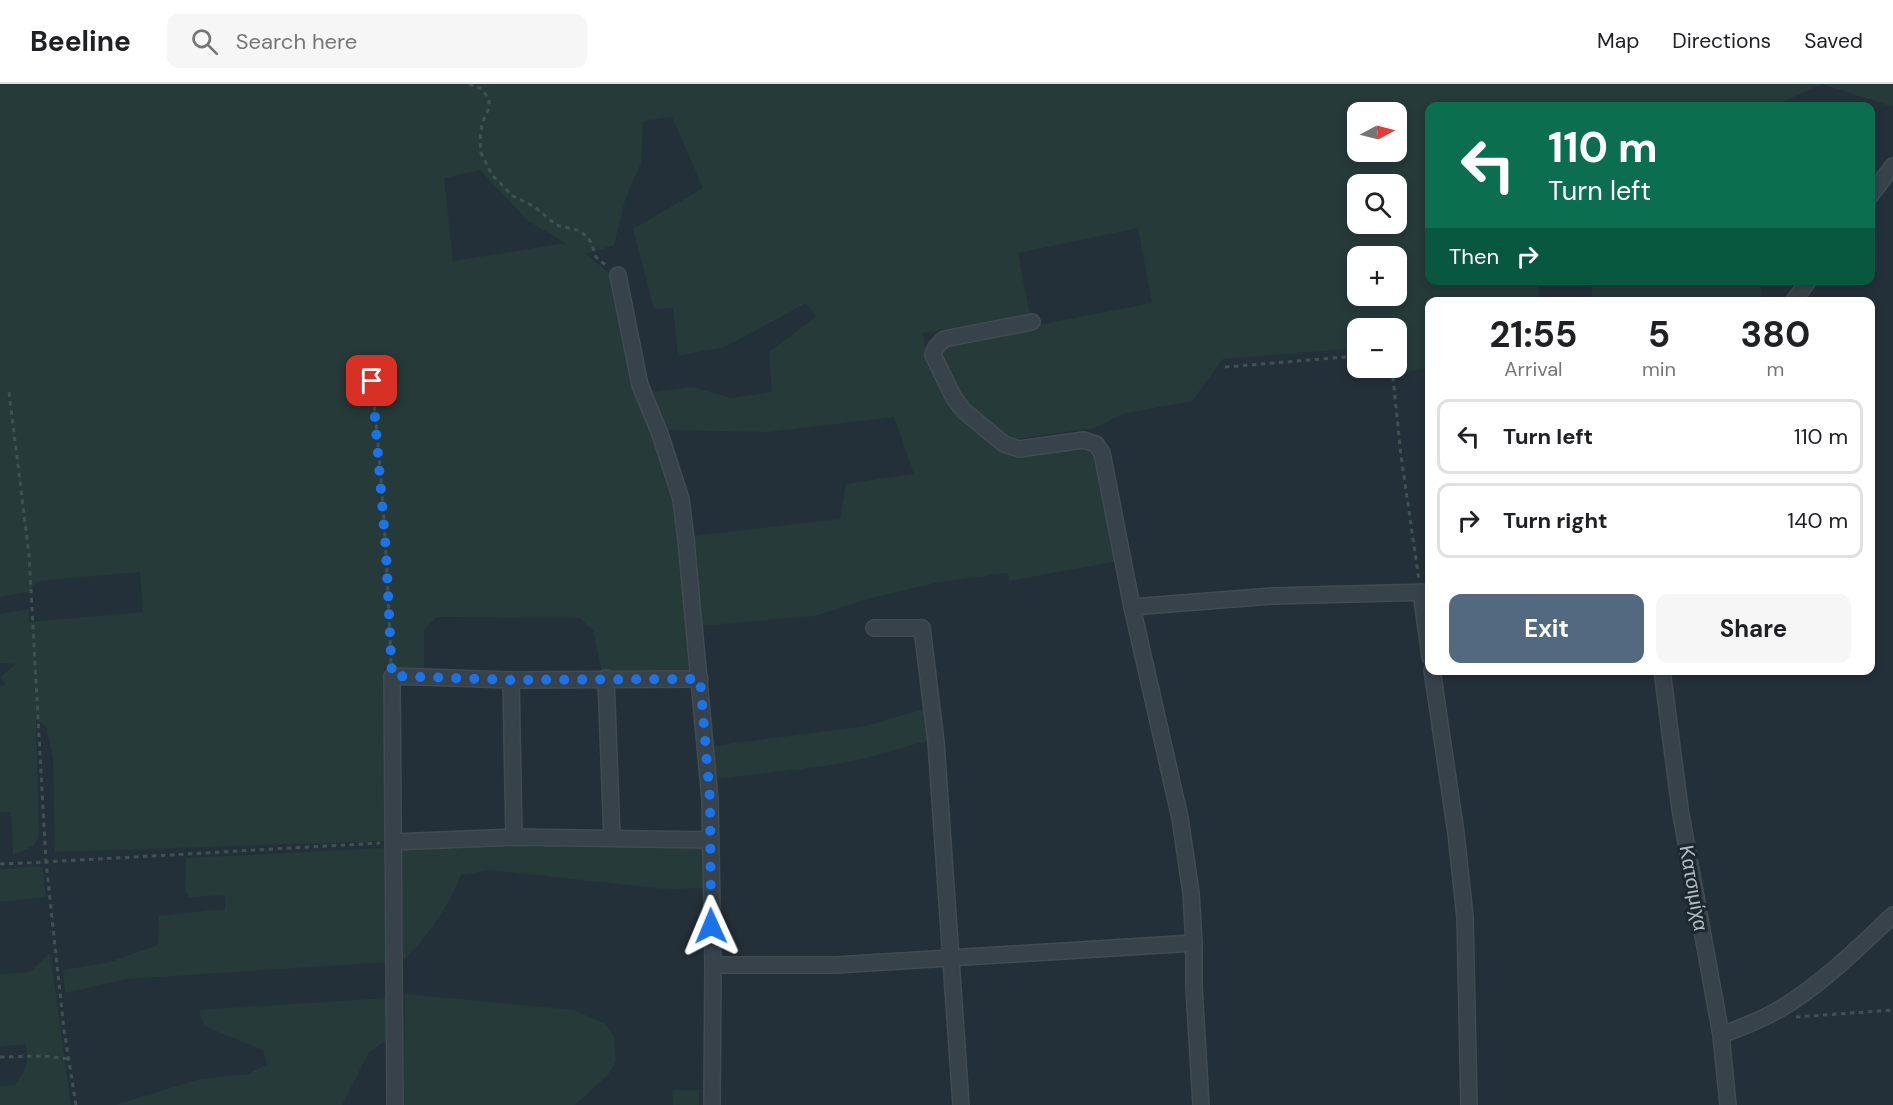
<!DOCTYPE html>
<meta charset="utf-8">
<style>
:root{--surface:#fff;--page:#f6f6f6;--text:#202124;--muted:#757577;--line:#e0e0e0;--accent:#52697f}
body{margin:0;font-family:"DM Sans",sans-serif;background:var(--page);color:var(--text);height:100vh;display:flex;flex-direction:column;font-size:22px;white-space:nowrap}
*{box-sizing:border-box;margin:0}
p{font-size:20px;color:var(--muted)}
.icon{flex:none;width:33px;height:33px;fill:none;stroke:currentColor;stroke-width:2;stroke-linecap:round;stroke-linejoin:round}
.map{position:relative;flex:1;overflow:hidden}
.sheet{position:absolute;left:1425px;top:213px;width:450px;height:378px;display:flex;flex-direction:column;background:var(--surface);border-radius:12px;box-shadow:0 3px 9px #0003}
.sheet>*{flex:none}
.guide{position:absolute;left:1425px;top:18px;width:450px;height:183px;border-radius:12px;box-shadow:0 3px 9px #0003;background:#0b6e4f;color:#fff;overflow:hidden}
.needle{width:39px;rotate:83deg}
.tools{position:absolute;left:1347px;top:18px;display:grid;gap:12px}
.tools a{display:grid;place-items:center;width:60px;height:60px;border-radius:12px;background:var(--surface);box-shadow:0 3px 9px #0003;font-size:30px}
.pin{position:absolute;display:grid;place-items:center;width:51px;height:51px;color:#fff;margin:-26px;border-radius:12px;box-shadow:0 3px 9px #0006}
.me{position:absolute;width:66px;margin:-33px;rotate:359deg;stroke-linejoin:round;filter:drop-shadow(0 0 4px #0008)}
.turn{display:flex;align-items:center;gap:21px;height:126px;padding:0 24px;font-size:27px}
.turn .icon{width:78px;height:78px;stroke-width:2.5}
.turn b{display:block;font-size:42px;line-height:51px}
.then{display:flex;align-items:center;height:57px;padding:0 24px;background:#0003;gap:12px;font-size:22px}
.eta{display:flex;justify-content:space-evenly;align-items:center;height:102px;text-align:center}
.eta b{font-size:36px;font-weight:700;line-height:42px}
.action{display:flex;gap:12px;margin-top:auto;padding:12px 24px}
.action a{flex:1;height:69px;border-radius:12px;background:var(--accent);color:#fff;font-size:24px;font-weight:700;line-height:69px;text-align:center}
.action a+a{background:var(--page);color:var(--text)}
ul{padding:0;list-style:none}
li{display:flex;align-items:center;gap:18px;height:75px;margin:0 12px 9px;padding:0 12px;border:3px solid var(--line);border-radius:12px}
li div{flex:1}
li b{display:block;font-size:22px}
li em{font-style:normal}
header{display:flex;align-items:center;gap:36px;box-sizing:border-box;height:84px;padding:0 30px;background:var(--surface);border-bottom:2px solid var(--line)}
header strong{font-size:28px}
nav{display:flex;gap:33px;margin-inline-start:auto;font-size:21px}
.search{width:420px;height:54px;background:var(--page);display:flex;align-items:center;gap:15px;box-sizing:border-box;padding:0 21px;border-radius:12px;color:var(--muted);font-size:22px}
.map>svg:first-child{display:block}
.green{fill:#263a39;fill-rule:evenodd}
.lines{fill:none;stroke-linecap:round;stroke-linejoin:round}
.minor-casing{stroke:#414b52;stroke-width:18}
.path{stroke:#3f5251;stroke-width:3;stroke-dasharray:4.5 4.5;stroke-linecap:butt}
.minor{stroke:#37424a;stroke-width:15}
.route{stroke:#1a73e8;stroke-width:10;stroke-dasharray:0 18}
.labels{text-anchor:middle;stroke-width:6;stroke-linejoin:round;paint-order:stroke}
.street-label{font-size:20px;fill:#b3bdc5;stroke:#1d272e}
</style>
<header>
<strong>Beeline</strong>
<div class="search"><svg class="icon" aria-label="search" viewBox="0 0 24 24"><circle cx="10" cy="10" r="6"/><path d="M15 15l6 6"/></svg>Search here</div>
<nav><a>Map</a><a>Directions</a><a>Saved</a></nav>
</header>
<div class="map">
<svg width="1893" height="1021" viewBox="0 0 1893 1021">
<rect width="100%" height="100%" fill="#243039"/>
<!-- green -->
<g class="green">
<path d="M 0,0 L 1893,0 L 1893,23 L 1822,0 L 1774,22 L 1430,22 L 1430,196 L 1538,197 L 1539,217 L 1430,218 L 1429,284 L 1406,288 L 1398,264 L 1397,263 L 1396,244 L 1358,244 L 1357,264 L 1223,275 L 1192,317 L 1122,330 L 1095,344 L 1017,355 L 1000,350 L 968,325 L 944,281 L 943,269 L 950,258 L 1152,219 L 1138,144 L 1018,169 L 1030,231 L 923,249 L 928,276 L 955,327 L 1014,368 L 1094,353 L 1118,477 L 1009,497 L 1008,489 L 939,498 L 867,515 L 815,532 L 699,542 L 693,452 L 840,435 L 846,400 L 914,390 L 894,333 L 769,348 L 668,346 L 653,308 L 692,303 L 732,314 L 772,308 L 769,268 L 816,233 L 806,219 L 725,263 L 678,272 L 673,224 L 654,225 L 633,145 L 703,104 L 672,33 L 643,37 L 641,78 L 625,116 L 614,161 L 586,170 L 611,191 L 628,284 L 658,361 L 675,420 L 692,586 L 602,588 L 593,546 L 579,534 L 436,533 L 424,546 L 424,585 L 384,584 L 384,757 L 55,768 L 53,674 L 46,642 L 36,636 L 39,753 L 33,762 L 13,771 L 11,728 L 0,728 L 0,602 L 6,601 L 0,593 L 16,580 L 0,579 L 0,530 L 29,525 L 29,538 L 143,528 L 140,488 L 38,497 L 28,508 L 0,513 ZM 1358,28 L 1396,28 L 1396,68 L 1358,68 ZM 480,86 L 528,137 L 566,159 L 453,177 L 444,94 ZM 1358,100 L 1396,100 L 1396,140 L 1358,140 ZM 1358,172 L 1396,172 L 1396,212 L 1358,212 Z"/>
<polygon points="1591,197 1760,197 1761,217 1593,217"/>
<polygon points="927,624 930,656 863,675 825,682 715,695 712,662 866,642"/>
<path d="M 507,758 L 706,764 L 704,804 L 665,805 L 490,786 L 461,791 C 448,823 429,851 405,875 L 403,873 L 400,763 Z"/>
<polygon points="385,764 390,878 127,895 65,909 63,886 110,878 158,861 159,832 225,825 225,811 189,813 185,807 186,774"/>
<polygon points="42,782 46,813 0,818 0,785"/>
<path d="M 50,869 L 71,1021 L 0,1021 L 0,1002 L 15,1001 C 25,988 30,976 25,960 L 0,963 L 0,890 L 30,888 Z"/>
<polygon points="405,910 574,926 605,940 614,953 616,977 608,991 575,1021 404,1021"/>
<polygon points="386,914 387,956 369,968 342,1021 115,1021 200,995 248,990 267,980 263,966 204,942 199,926"/>
<polygon points="672,1006 699,1006 699,1021 673,1021"/>
</g>
<g class="lines">
<defs>
<g id="minor">
<polyline points="1870,112 1893,82"/>
<polyline points="618,191 640,301 660,350 681,415 686,456 710,715 713,881 712,1021"/>
<polyline points="1793,218 1809,196"/>
<polyline points="1032,238 944,255 936,263 933,271 954,314 964,327 1004,360 1019,365 1084,356 1096,360 1102,369 1132,523 1180,734 1191,809 1194,859 1194,903 1201,1021"/>
<polyline points="1421,508 1430,573"/>
<polyline points="1132,523 1273,512 1430,508"/>
<polyline points="874,544 922,544 936,658 961,1021"/>
<polyline points="1432,586 1456,749 1465,833 1469,1021"/>
<polyline points="1662,586 1680,725 1721,951 1728,1021"/>
<polyline points="606,594 612,754"/>
<polyline points="511,596 514,753"/>
<polyline points="393,758 514,753 710,756"/>
<polyline points="713,881 836,881 1194,859"/>
<path d="M 1721,951 C 1741,944 1761,936 1780,925 C 1822,900 1858,864 1893,831"/>
<polyline points="395,1021 392,592 511,596 700,595"/>
</g>
</defs>
<!-- minor casing -->
<use href="#minor" class="minor-casing"/>
<!-- path -->
<g class="path">
<polyline points="469,0 482,5 489,15 489,24 482,39 480,56 481,69 492,91 513,112 535,123 556,141 581,147 591,158 596,173 608,183"/>
<path d="M 369,278 C 382,378 387,478 391,579"/>
<polyline points="1225,283 1358,272"/>
<polyline points="1392,284 1401,372 1419,496"/>
<polyline points="0,780 46,778 29,471 9,308"/>
<polyline points="1796,933 1893,926"/>
<polyline points="0,973 42,972 70,975"/>
<polyline points="76,1021 64,946 46,778 380,759"/>
</g>
<!-- minor -->
<use href="#minor" class="minor"/>
</g>
<g class="lines">
<!-- route -->
<polyline class="route" points="372,297 386,467 392,592 511,596 700,595 710,715 711,842"/>
</g>
<g class="labels">
<!-- street labels -->
<g class="street-label">
<text transform="translate(1694 804) rotate(80)" y="7">Κατσιμίχα</text>
</g>
</g>
</svg>
<div class="tools">
<a><svg class="needle" viewBox="-14 -14 28 28"><path d="M0-13l5 13h-10z" fill="#e53935"/><path d="M0 13l5-13h-10z" fill="#757577"/></svg></a>
<a><svg class="icon" aria-label="search" viewBox="0 0 24 24"><circle cx="10" cy="10" r="6"/><path d="M15 15l6 6"/></svg></a>
<a>+</a>
<a>−</a>
</div>
<div class="pin" style="left:372px;top:297px;background:#d93025"><svg class="icon" aria-label="arrive" viewBox="0 0 24 24"><path d="M6 21V4h12l-3 4 3 4H6"/></svg></div>
<svg class="me" style="left:711px;top:842px" viewBox="-20 -20 40 40"><path d="M0-17L14 15 0 8-14 15z" fill="#1a73e8" stroke="#fff" stroke-width="4"/></svg>
<div class="guide">
<div class="turn"><svg class="icon" aria-label="left" viewBox="0 0 24 24"><path d="M17 20v-9H6M10 6l-5 5 5 5"/></svg><div><b>110 m</b>Turn left</div></div>
<div class="then">Then<svg class="icon" aria-label="right" viewBox="0 0 24 24"><path d="M7 20v-9h11M14 6l5 5-5 5"/></svg></div>
</div>
<section class="sheet">
<div class="eta">
<div><b>21:55</b><p>Arrival</p></div>
<div><b>5</b><p>min</p></div>
<div><b>380</b><p>m</p></div>
</div>
<ul>
<li><svg class="icon" aria-label="left" viewBox="0 0 24 24"><path d="M17 20v-9H6M10 6l-5 5 5 5"/></svg><div><b>Turn left</b></div><em>110 m</em></li>
<li><svg class="icon" aria-label="right" viewBox="0 0 24 24"><path d="M7 20v-9h11M14 6l5 5-5 5"/></svg><div><b>Turn right</b></div><em>140 m</em></li>
</ul>
<div class="action"><a>Exit</a><a>Share</a></div>
</section>
</div>
